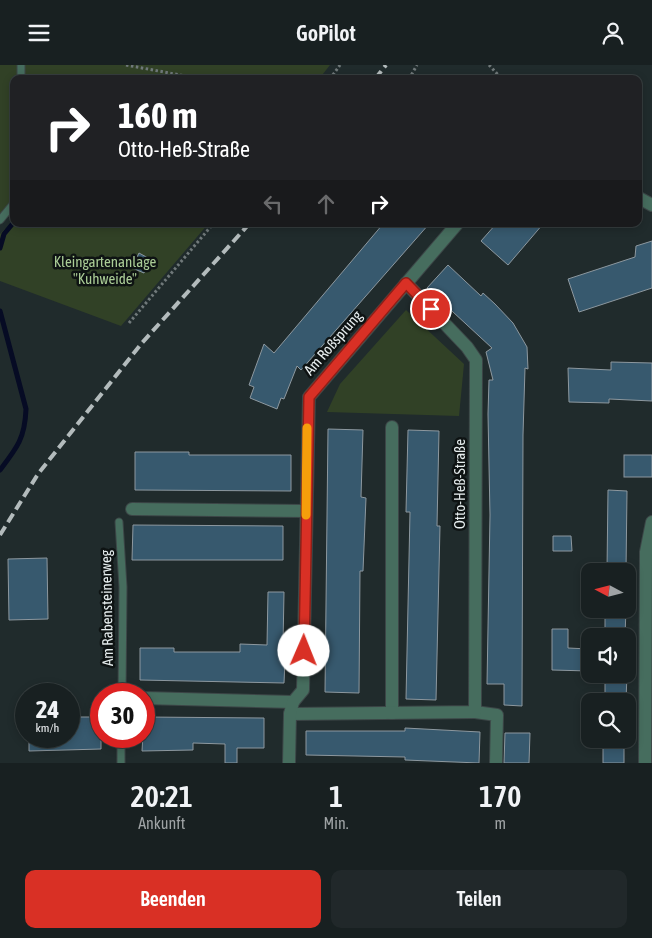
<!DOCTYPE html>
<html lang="de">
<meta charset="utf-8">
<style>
:root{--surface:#182021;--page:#21282a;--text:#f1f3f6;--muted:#9fa3a5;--line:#363e3f;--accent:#d93025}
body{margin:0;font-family:"Asap Condensed",sans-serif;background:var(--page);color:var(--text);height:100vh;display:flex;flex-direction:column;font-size:19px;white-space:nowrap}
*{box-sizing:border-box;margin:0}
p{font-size:16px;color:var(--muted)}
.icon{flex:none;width:28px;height:28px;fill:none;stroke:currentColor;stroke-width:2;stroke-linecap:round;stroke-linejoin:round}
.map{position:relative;height:698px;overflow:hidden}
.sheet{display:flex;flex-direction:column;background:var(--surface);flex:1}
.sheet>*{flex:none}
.guide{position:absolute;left:10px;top:10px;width:632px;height:152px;border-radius:10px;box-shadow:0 2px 8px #0003,0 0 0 1px var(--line);background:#202124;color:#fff;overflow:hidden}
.needle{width:32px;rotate:277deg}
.fabs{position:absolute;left:581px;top:498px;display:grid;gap:10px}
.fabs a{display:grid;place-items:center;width:55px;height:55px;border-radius:10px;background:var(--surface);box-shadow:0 2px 8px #0003,0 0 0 1px var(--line);font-size:25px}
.speed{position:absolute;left:15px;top:618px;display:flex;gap:10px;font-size:25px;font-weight:700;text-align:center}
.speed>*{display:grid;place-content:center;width:65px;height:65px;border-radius:50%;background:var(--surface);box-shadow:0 2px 8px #0003,0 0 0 1px var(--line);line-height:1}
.speed small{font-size:12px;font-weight:400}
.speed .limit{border:8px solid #d22;background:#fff;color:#111}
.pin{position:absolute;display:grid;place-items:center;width:42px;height:42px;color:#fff;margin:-21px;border:2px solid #fff;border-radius:50%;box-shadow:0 1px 5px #0007}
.me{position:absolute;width:55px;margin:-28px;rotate:1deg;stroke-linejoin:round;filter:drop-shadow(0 0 4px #0008)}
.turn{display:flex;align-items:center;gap:18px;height:105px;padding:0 25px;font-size:22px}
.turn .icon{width:65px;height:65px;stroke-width:2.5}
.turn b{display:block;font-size:35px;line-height:42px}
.lanes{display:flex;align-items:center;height:48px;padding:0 25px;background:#0003;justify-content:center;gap:25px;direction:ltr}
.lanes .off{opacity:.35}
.eta{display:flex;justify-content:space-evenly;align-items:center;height:85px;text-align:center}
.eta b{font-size:30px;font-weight:600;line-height:35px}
.button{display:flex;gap:10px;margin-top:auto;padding:10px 25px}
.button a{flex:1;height:58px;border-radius:10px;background:var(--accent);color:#fff;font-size:20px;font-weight:600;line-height:58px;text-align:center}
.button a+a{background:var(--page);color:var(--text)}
header{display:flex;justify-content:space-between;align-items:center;height:65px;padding:0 25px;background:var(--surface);font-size:22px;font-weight:600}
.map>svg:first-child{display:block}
.green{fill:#314126}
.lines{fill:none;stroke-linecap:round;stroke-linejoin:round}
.stream{stroke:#060b24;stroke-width:5}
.building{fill:#37596e;stroke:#8d989f}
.lane-casing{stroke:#3c4647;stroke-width:9}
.street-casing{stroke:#3c4647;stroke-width:14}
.path{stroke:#70797a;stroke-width:3;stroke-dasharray:2.5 2.5;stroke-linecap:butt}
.lane{stroke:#466d5e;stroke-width:7}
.street{stroke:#466d5e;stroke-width:12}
.rail{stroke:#b3bbbc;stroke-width:4;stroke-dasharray:10 5;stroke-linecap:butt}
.route-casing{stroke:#8d1f18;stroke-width:12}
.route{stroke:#d93025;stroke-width:9}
.slow{stroke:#f59e0b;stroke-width:9}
.labels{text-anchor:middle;stroke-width:5;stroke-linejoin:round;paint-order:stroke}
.park-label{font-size:15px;fill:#aacc96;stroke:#0e1313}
.street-label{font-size:15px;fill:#e7eeef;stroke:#0e1313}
</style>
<header><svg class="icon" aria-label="menu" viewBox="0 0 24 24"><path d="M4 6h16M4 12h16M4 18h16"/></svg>GoPilot<svg class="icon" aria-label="person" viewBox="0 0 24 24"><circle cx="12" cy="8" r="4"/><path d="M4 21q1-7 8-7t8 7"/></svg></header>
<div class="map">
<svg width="652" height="698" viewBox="0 0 652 698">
<rect width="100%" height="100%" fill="#202b2c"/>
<!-- green -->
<g class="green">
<polygon points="0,0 330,0 319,14 14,14 14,154 0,148"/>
<polygon points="14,154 14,159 208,159 121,261 0,216 0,169"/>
<polygon points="406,245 464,299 459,351 327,347 340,319"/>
</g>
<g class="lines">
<!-- stream -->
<g class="stream">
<polyline points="0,183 4,169 14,157"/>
<path d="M 0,246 L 26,344 C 25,373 17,383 0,405"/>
</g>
</g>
<!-- building -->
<g class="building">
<polygon points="383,159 429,159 301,305 297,301 284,334 281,333 277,344 250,333 254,322 249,320 264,279 274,288"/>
<polygon points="496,159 543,159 508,200 481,176"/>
<polygon points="652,176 652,223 579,247 568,214 635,192 636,181"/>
<polygon points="139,188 150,194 144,208 132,203"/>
<polygon points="448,200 481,231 483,228 495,239 513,258 527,282 528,304 525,303 523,370 522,641 504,640 504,619 487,619 490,450 488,349 489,315 493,315 486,287 492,283 427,223"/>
<polygon points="611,297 652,298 652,336 609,334 609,338 569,337 568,303 611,305"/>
<polygon points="328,364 363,365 361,432 366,433 363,506 360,506 359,628 325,627"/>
<polygon points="408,365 439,366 437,461 440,461 436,635 406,634 410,447 406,447"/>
<polygon points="135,387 189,387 189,390 291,390 291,426 135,425"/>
<rect x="624" y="390" width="28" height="22"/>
<polygon points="608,425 627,426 626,506 607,506"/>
<polygon points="133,460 283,461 283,495 132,495"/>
<polygon points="553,471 571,471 572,486 553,486"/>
<polygon points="47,493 48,554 9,555 8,494"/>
<polygon points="268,527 284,527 283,580 296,580 295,595 285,595 284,618 140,615 140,583 174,583 174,587 240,587 240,579 267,580"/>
<polygon points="605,544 626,544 625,571 605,571"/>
<polygon points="552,564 568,564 568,583 589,584 589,606 552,605"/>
<polygon points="605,609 627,609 626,636 605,636"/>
<polygon points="69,652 101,652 101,684 29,686 29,671 69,671"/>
<polygon points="144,652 264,653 264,683 237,683 237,698 225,698 225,679 193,678 193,685 142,686"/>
<polygon points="405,663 480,667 479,698 405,695 405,692 306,690 306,666 405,666"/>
<polygon points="505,668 530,668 529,698 504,698"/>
<rect x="603" y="674" width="21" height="24"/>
</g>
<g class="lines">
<defs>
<g id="lane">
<polyline points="21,14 21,0"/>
<polyline points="0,155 14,138"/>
<polyline points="119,457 123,522 122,629"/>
<polyline points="121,698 121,671"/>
</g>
<g id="street">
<polyline points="639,133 652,140"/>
<polyline points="132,444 306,446"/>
<polyline points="144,633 293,637"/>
<polyline points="475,647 497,650 496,698"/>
<polyline points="392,648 392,362"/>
<polyline points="290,649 475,647 476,295 467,282 406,218"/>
<polyline points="289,698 290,649 293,637 303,625 309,332 457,159"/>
<polyline points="645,698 646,487 652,457"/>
</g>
</defs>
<!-- lane casing -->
<use href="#lane" class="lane-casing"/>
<!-- street casing -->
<use href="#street" class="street-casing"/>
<!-- path -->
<g class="path">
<polyline points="126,0 202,14"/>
<polyline points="489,0 502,14"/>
<polyline points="330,14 340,0"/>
<polyline points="409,14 417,0"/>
<polyline points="129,258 213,159"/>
</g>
<!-- lane -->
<use href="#lane" class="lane"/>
<!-- street -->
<use href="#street" class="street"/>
<!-- rail -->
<g class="rail">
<polyline points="375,14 386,0"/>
<polyline points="0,470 38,409 141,279 249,159"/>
</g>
</g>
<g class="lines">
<defs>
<polyline id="route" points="304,586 309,332 406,218 431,244"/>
</defs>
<!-- route casing -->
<use href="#route" class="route-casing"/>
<!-- route -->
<use href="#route" class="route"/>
<!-- slow -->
<polyline class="slow" points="306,450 307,363"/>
</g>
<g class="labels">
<!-- park labels -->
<g class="park-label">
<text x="105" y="202">Kleingartenanlage<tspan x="105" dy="17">"Kuhweide"</tspan></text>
</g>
<!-- street labels -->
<g class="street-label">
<text transform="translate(333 278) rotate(-49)" y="5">Am Roßsprung</text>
<text transform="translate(460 419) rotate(-90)" y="5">Otto-Heß-Straße</text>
<text transform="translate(107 543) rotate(-91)" y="5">Am Rabensteinerweg</text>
</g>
</g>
</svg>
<div class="fabs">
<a><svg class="needle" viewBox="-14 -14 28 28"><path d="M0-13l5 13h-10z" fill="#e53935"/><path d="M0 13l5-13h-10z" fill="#9fa3a5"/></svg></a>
<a><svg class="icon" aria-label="sound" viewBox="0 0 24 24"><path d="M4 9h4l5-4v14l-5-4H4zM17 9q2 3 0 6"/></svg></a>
<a><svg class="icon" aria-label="search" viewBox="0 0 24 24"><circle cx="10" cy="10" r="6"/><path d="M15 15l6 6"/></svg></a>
</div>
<div class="speed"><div>24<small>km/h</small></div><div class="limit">30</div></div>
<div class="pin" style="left:431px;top:244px;background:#d93025"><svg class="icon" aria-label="arrive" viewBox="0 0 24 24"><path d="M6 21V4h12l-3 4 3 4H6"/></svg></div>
<svg class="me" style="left:304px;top:586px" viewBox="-20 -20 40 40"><circle r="19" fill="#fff"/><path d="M0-13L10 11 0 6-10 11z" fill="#d93025"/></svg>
<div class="guide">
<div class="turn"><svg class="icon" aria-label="right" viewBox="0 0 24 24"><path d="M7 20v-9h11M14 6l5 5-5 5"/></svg><div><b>160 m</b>Otto-Heß-Straße</div></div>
<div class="lanes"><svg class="icon off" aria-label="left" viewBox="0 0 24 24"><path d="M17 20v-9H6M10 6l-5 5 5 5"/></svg><svg class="icon off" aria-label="ahead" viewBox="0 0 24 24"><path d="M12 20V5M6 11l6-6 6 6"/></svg><svg class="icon" aria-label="right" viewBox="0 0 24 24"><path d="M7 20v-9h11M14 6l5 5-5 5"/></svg></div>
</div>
</div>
<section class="sheet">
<div class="eta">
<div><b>20:21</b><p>Ankunft</p></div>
<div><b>1</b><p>Min.</p></div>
<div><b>170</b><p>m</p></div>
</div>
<div class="button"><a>Beenden</a><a>Teilen</a></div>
</section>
